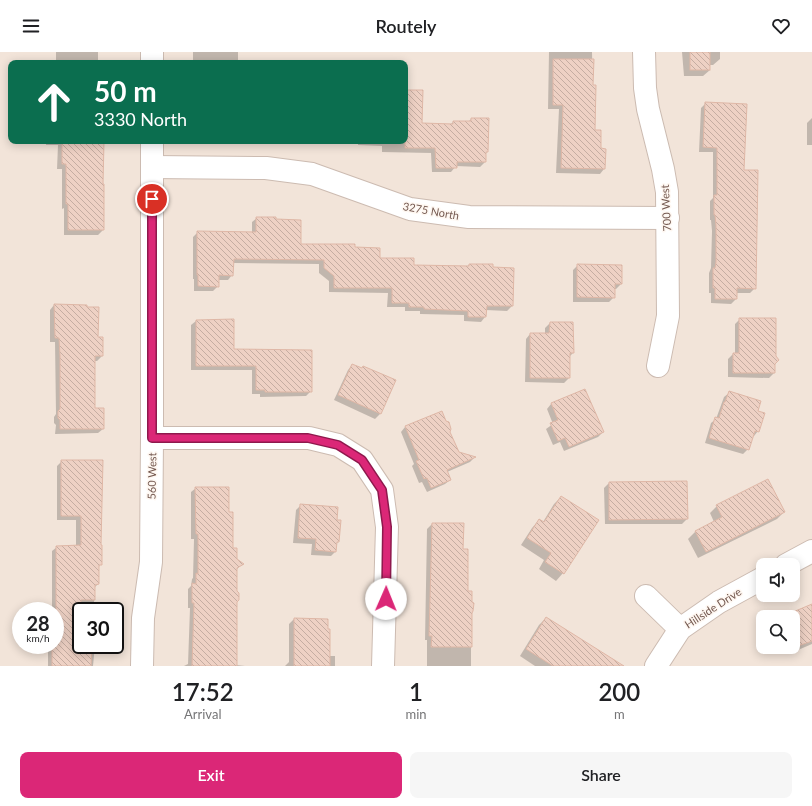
<!DOCTYPE html>
<style>
:root{--surface:#fff;--page:#f6f6f6;--text:#202124;--muted:#757577;--accent:#db2777}
body{margin:0;font-family:Lato,sans-serif;background:var(--page);color:var(--text);height:100vh;display:flex;flex-direction:column;font-size:15px;white-space:nowrap}
*{box-sizing:border-box;margin:0}
p{font-size:13px;color:var(--muted)}
.icon{flex:none;width:22px;height:22px;fill:none;stroke:currentColor;stroke-width:2;stroke-linecap:round;stroke-linejoin:round}
.map{position:relative;height:614px;overflow:hidden}
.side{display:flex;flex-direction:column;background:var(--surface);flex:1}
.side>*{flex:none}
.guide{position:absolute;left:8px;top:8px;width:400px;height:84px;border-radius:8px;box-shadow:0 2px 10px #0003;background:#0b6e4f;color:#fff;overflow:hidden}
.controls{position:absolute;left:756px;top:506px;display:grid;gap:8px}
.controls a{display:grid;place-items:center;width:44px;height:44px;border-radius:8px;background:var(--surface);box-shadow:0 2px 10px #0003;font-size:20px}
.speed{position:absolute;left:12px;top:550px;display:flex;gap:8px;font-size:20px;font-weight:700;text-align:center}
.speed>*{display:grid;place-content:center;width:52px;height:52px;border-radius:50%;background:var(--surface);box-shadow:0 2px 10px #0003;line-height:1}
.speed small{font-size:10px;font-weight:400}
.speed .limit{border:2px solid #111;border-radius:6px;background:#fff;color:#111}
.pin{position:absolute;display:grid;place-items:center;width:34px;height:34px;color:#fff;margin:-17px;border:2px solid #fff;border-radius:50%;box-shadow:0 1px 4px #0007}
.me{position:absolute;width:44px;margin:-22px;rotate:1deg;stroke-linejoin:round;filter:drop-shadow(0 0 3px #0008)}
.turn{display:flex;align-items:center;gap:14px;height:84px;padding:0 20px;font-size:18px}
.turn .icon{width:52px;height:52px;stroke-width:2.5}
.turn b{display:block;font-size:28px;line-height:34px}
.eta{display:flex;justify-content:space-evenly;align-items:center;height:68px;text-align:center}
.eta b{font-size:24px;font-weight:600;line-height:28px}
.primary-button{display:flex;gap:8px;margin-top:auto;padding:8px 20px}
.primary-button a{flex:1;height:46px;border-radius:8px;background:var(--accent);color:#fff;font-size:16px;font-weight:600;line-height:46px;text-align:center}
.primary-button a+a{background:var(--page);color:var(--text)}
header{display:flex;justify-content:space-between;align-items:center;height:52px;padding:0 20px;background:var(--surface);font-size:18px;font-weight:600}
.map>svg:first-child{display:block}
.residential{fill:#f2e4d9;fill-rule:evenodd}
.shadow{fill:#0003}
.building{fill:url(#building-back-hatch);stroke:#dfb7a6}
.lines{fill:none;stroke-linecap:round;stroke-linejoin:round}
.minor-casing{stroke:#ccbbb1;stroke-width:24}
.minor{stroke:#fff;stroke-width:22}
.route-casing{stroke:#8e194d;stroke-width:10}
.route{stroke:#db2777;stroke-width:7}
.labels{text-anchor:middle;stroke-width:3;stroke-linejoin:round;paint-order:stroke}
.street-label{font-size:11px;fill:#745950;stroke:#fef7f1}
</style>
<header><svg class="icon" aria-label="menu" viewBox="0 0 24 24"><path d="M4 6h16M4 12h16M4 18h16"/></svg>Routely<svg class="icon" aria-label="heart" viewBox="0 0 24 24"><path d="M12 20l-8-8c-3-5 5-10 8-4 3-6 11-1 8 4z"/></svg></header>
<div class="map">
<svg width="812" height="614" viewBox="0 0 812 614">
<defs>
<pattern id="building-back-hatch" width="6" height="6" patternUnits="userSpaceOnUse"><rect width="6" height="6" fill="#eed1c4"/><path d="M-1 5l2 2M0 0l6 6M5-1l2 2" fill="none" stroke="#c5ada2"/></pattern>
</defs>
<rect width="100%" height="100%" fill="#fbf3ea"/>
<!-- residential -->
<path class="residential" d="M 0,0 L 812,0 L 812,614 L 0,614 ZM 11,11 L 405,11 L 405,89 L 11,89 ZM 763,513 L 793,513 L 793,543 L 763,543 ZM 21,559 L 55,559 L 55,593 L 21,593 ZM 81,559 L 115,559 L 115,593 L 81,593 ZM 763,565 L 793,565 L 793,595 L 763,595 Z"/>
<!-- shadow -->
<g class="shadow">
<polygon points="56,0 98,0 98,10 104,10 103,11 56,11"/>
<rect x="193" y="0" width="45" height="11"/>
<polygon points="549,0 592,0 594,79 604,117 600,122 556,121 559,57 548,57"/>
<polygon points="682,0 720,0 720,7 713,13 709,13 710,18 703,24 684,24"/>
<polygon points="405,39 421,72 450,73 453,70 468,70 471,67 487,100 485,102 485,110 480,115 456,114 451,120 432,120 431,101 382,100 382,94 358,93 358,91 347,91 347,89 405,89"/>
<polygon points="706,51 743,119 755,236 750,241 736,241 736,247 731,252 711,251 711,241 709,241 709,221 711,216 712,179 711,168 710,168 710,149 713,146 713,100 699,100 701,56"/>
<polygon points="812,66 812,93 807,93 807,71"/>
<polygon points="46,89 102,89 103,178 98,183 64,183 64,156 62,157 62,117 57,117 58,93 46,93"/>
<polygon points="257,166 275,168 300,192 354,196 379,207 413,214 467,215 469,213 492,216 512,254 507,259 486,258 485,265 481,270 464,269 464,263 420,262 420,259 405,259 405,255 387,255 388,241 329,240 329,229 319,221 319,212 233,211 232,223 228,228 218,228 218,234 213,239 194,239 194,227 193,227 193,185 198,180 252,181 252,170"/>
<polygon points="578,213 621,232 616,237 614,237 614,245 609,250 573,250 573,218"/>
<polygon points="54,253 97,286 102,304 97,309 94,309 94,357 103,377 98,381 55,382 56,373 54,371 54,365 56,362 55,290 50,290 50,258"/>
<polygon points="740,267 774,312 774,321 769,326 728,325 728,307 733,302 735,302 735,272"/>
<polygon points="196,269 233,298 311,339 306,344 260,345 260,342 252,342 252,318 191,318 191,273"/>
<polygon points="550,271 573,301 569,305 569,326 564,331 525,330 526,287 530,282 545,282 545,276"/>
<polygon points="352,313 395,329 380,362 375,367 334,348 348,318"/>
<polygon points="585,338 603,380 598,385 564,399 560,390 553,393 546,377 553,372 547,357 551,352"/>
<polygon points="729,341 757,359 758,379 754,384 752,384 748,397 743,402 705,391 711,371 716,367 724,345"/>
<polygon points="445,370 458,400 474,406 470,410 447,420 450,428 445,432 427,440 422,430 419,431 412,414 414,412 401,380 405,375"/>
<polygon points="62,409 100,494 101,512 98,516 98,532 94,536 94,559 81,559 81,593 95,593 93,614 48,614 48,593 55,593 55,559 52,559 52,499 57,495 76,494 76,468 57,468 57,414"/>
<polygon points="609,431 687,467 682,472 605,472 604,436"/>
<polygon points="196,436 228,461 232,497 236,508 242,512 236,518 236,613 245,614 184,614 188,612 190,556 188,556 188,537 191,534 192,527 193,526 194,487 191,487 191,440"/>
<polygon points="561,445 597,468 563,521 556,529 539,517 544,508 521,493 532,476 539,468 543,470 554,452"/>
<polygon points="301,453 336,469 338,490 336,492 335,500 331,504 311,503 312,492 293,491 296,458"/>
<polygon points="717,454 784,460 777,467 698,506 688,487 696,479 714,470 710,461"/>
<polygon points="432,472 462,498 471,560 471,614 427,614 427,588 425,588 427,477"/>
<polygon points="812,553 812,592 791,601 789,595 793,595 793,565 785,565"/>
<polygon points="546,566 602,614 535,614 520,604 539,573"/>
<polygon points="294,567 329,604 335,604 335,614 285,614 289,610 289,572"/>
</g>
<!-- building -->
<g class="building">
<rect x="690" y="0" width="20" height="18"/>
<polygon points="553,7 594,7 593,33 596,33 595,78 601,78 601,96 606,97 605,117 561,116 563,53 553,53"/>
<polygon points="405,38 423,38 422,71 453,72 453,69 471,69 471,66 489,66 488,100 486,100 486,110 457,110 457,116 436,116 435,96 405,96"/>
<polygon points="705,50 747,52 744,118 758,118 756,237 737,236 737,247 715,247 715,236 713,236 713,216 715,216 716,210 716,174 715,163 714,163 714,143 717,143 717,96 703,95"/>
<polygon points="62,89 104,89 103,132 104,132 104,178 68,178 68,152 66,152 66,112 62,112"/>
<polygon points="256,165 276,165 276,167 301,168 301,192 355,192 355,195 380,196 380,206 414,206 414,213 469,214 469,212 493,212 493,215 514,216 513,254 487,254 486,265 468,265 468,259 424,257 424,255 409,255 409,251 392,251 392,236 334,236 334,224 324,216 324,208 234,207 233,224 219,223 219,235 198,234 198,223 197,223 197,179 256,180"/>
<polygon points="577,212 622,213 622,232 615,232 615,246 577,245"/>
<polygon points="54,252 87,253 87,255 99,255 98,285 103,285 103,304 95,304 95,356 104,356 104,377 60,377 60,368 58,366 58,359 60,357 60,304 59,286 55,286"/>
<polygon points="739,266 776,266 776,304 779,308 775,312 775,321 733,321 733,301 739,301"/>
<polygon points="234,267 234,297 312,298 312,340 265,340 265,338 256,338 256,314 196,314 196,268"/>
<polygon points="550,270 573,270 574,301 570,301 570,326 530,326 530,281 549,281"/>
<polygon points="352,312 362,316 363,314 396,328 381,362 338,343"/>
<polygon points="585,337 604,380 569,395 565,386 558,389 550,371 558,368 551,351"/>
<polygon points="729,339 761,349 758,359 765,361 759,380 755,379 749,398 709,386 715,365 719,366 724,350 725,350"/>
<polygon points="442,359 446,369 449,370 451,377 450,380 459,400 476,405 447,418 451,428 431,436 427,426 424,427 416,409 419,408 405,374"/>
<polygon points="61,408 103,408 101,493 102,493 102,513 99,513 99,532 95,533 95,548 81,548 81,593 92,593 91,614 52,614 52,593 55,593 55,574 56,574 56,494 81,493 81,464 61,464"/>
<polygon points="768,427 785,460 706,500 695,479 722,465 716,453"/>
<polygon points="687,429 688,467 609,468 609,430"/>
<polygon points="195,435 229,435 229,460 233,460 233,496 237,496 237,507 244,512 237,516 237,539 239,541 239,548 237,550 237,614 192,614 194,551 192,551 192,531 196,532 196,521 198,522 198,482 196,482"/>
<polygon points="561,444 599,468 564,522 545,510 551,501 527,486 539,467 544,470"/>
<polygon points="300,452 338,455 337,468 341,468 339,490 337,490 336,500 315,498 316,487 298,486"/>
<polygon points="432,471 464,471 463,497 468,497 468,539 472,539 472,550 474,551 473,559 472,561 472,595 431,595 432,584 429,584"/>
<polygon points="812,552 812,589 798,594 793,581 793,560"/>
<polygon points="546,565 624,614 553,614 526,597"/>
<polygon points="294,566 328,567 328,577 330,577 330,614 294,614"/>
</g>
<g class="lines">
<defs>
<g id="minor">
<polyline points="152,0 152,11"/>
<polyline points="644,0 645,36 648,57 663,117 667,140 668,264 658,314"/>
<polyline points="152,115 266,116 312,122 410,157 469,165 668,166"/>
<polyline points="152,386 309,386 338,393 362,408 382,438 387,475 383,614"/>
<polyline points="786,513 812,499"/>
<polyline points="646,544 680,577"/>
<polyline points="142,614 143,566 151,510 152,386 152,89"/>
<polyline points="656,614 680,577 719,550 763,526"/>
</g>
</defs>
<!-- minor casing -->
<use href="#minor" class="minor-casing"/>
<!-- minor -->
<use href="#minor" class="minor"/>
</g>
<g class="lines">
<defs>
<polyline id="route" points="152,147 152,386 308,386 338,393 362,408 382,438 387,475 386,547"/>
</defs>
<!-- route casing -->
<use href="#route" class="route-casing"/>
<!-- route -->
<use href="#route" class="route"/>
</g>
<g class="labels">
<!-- street labels -->
<g class="street-label">
<text transform="translate(666 156) rotate(-93)" y="4">700 West</text>
<text transform="translate(431 159) rotate(10)" y="4">3275 North</text>
<text transform="translate(152 424) rotate(-89)" y="4">560 West</text>
<text transform="translate(713 556) rotate(-33)" y="4">Hillside Drive</text>
</g>
</g>
</svg>
<div class="controls">
<a><svg class="icon" aria-label="sound" viewBox="0 0 24 24"><path d="M4 9h4l5-4v14l-5-4H4zM17 9q2 3 0 6"/></svg></a>
<a><svg class="icon" aria-label="search" viewBox="0 0 24 24"><circle cx="10" cy="10" r="6"/><path d="M15 15l6 6"/></svg></a>
</div>
<div class="speed"><div>28<small>km/h</small></div><div class="limit">30</div></div>
<div class="pin" style="left:152px;top:147px;background:#d93025"><svg class="icon" aria-label="arrive" viewBox="0 0 24 24"><path d="M6 21V4h12l-3 4 3 4H6"/></svg></div>
<svg class="me" style="left:386px;top:547px" viewBox="-20 -20 40 40"><circle r="19" fill="#fff"/><path d="M0-13L10 11 0 6-10 11z" fill="#db2777"/></svg>
<div class="guide">
<div class="turn"><svg class="icon" aria-label="ahead" viewBox="0 0 24 24"><path d="M12 20V5M6 11l6-6 6 6"/></svg><div><b>50 m</b>3330 North</div></div>
</div>
</div>
<section class="side">
<div class="eta">
<div><b>17:52</b><p>Arrival</p></div>
<div><b>1</b><p>min</p></div>
<div><b>200</b><p>m</p></div>
</div>
<div class="primary-button"><a>Exit</a><a>Share</a></div>
</section>
